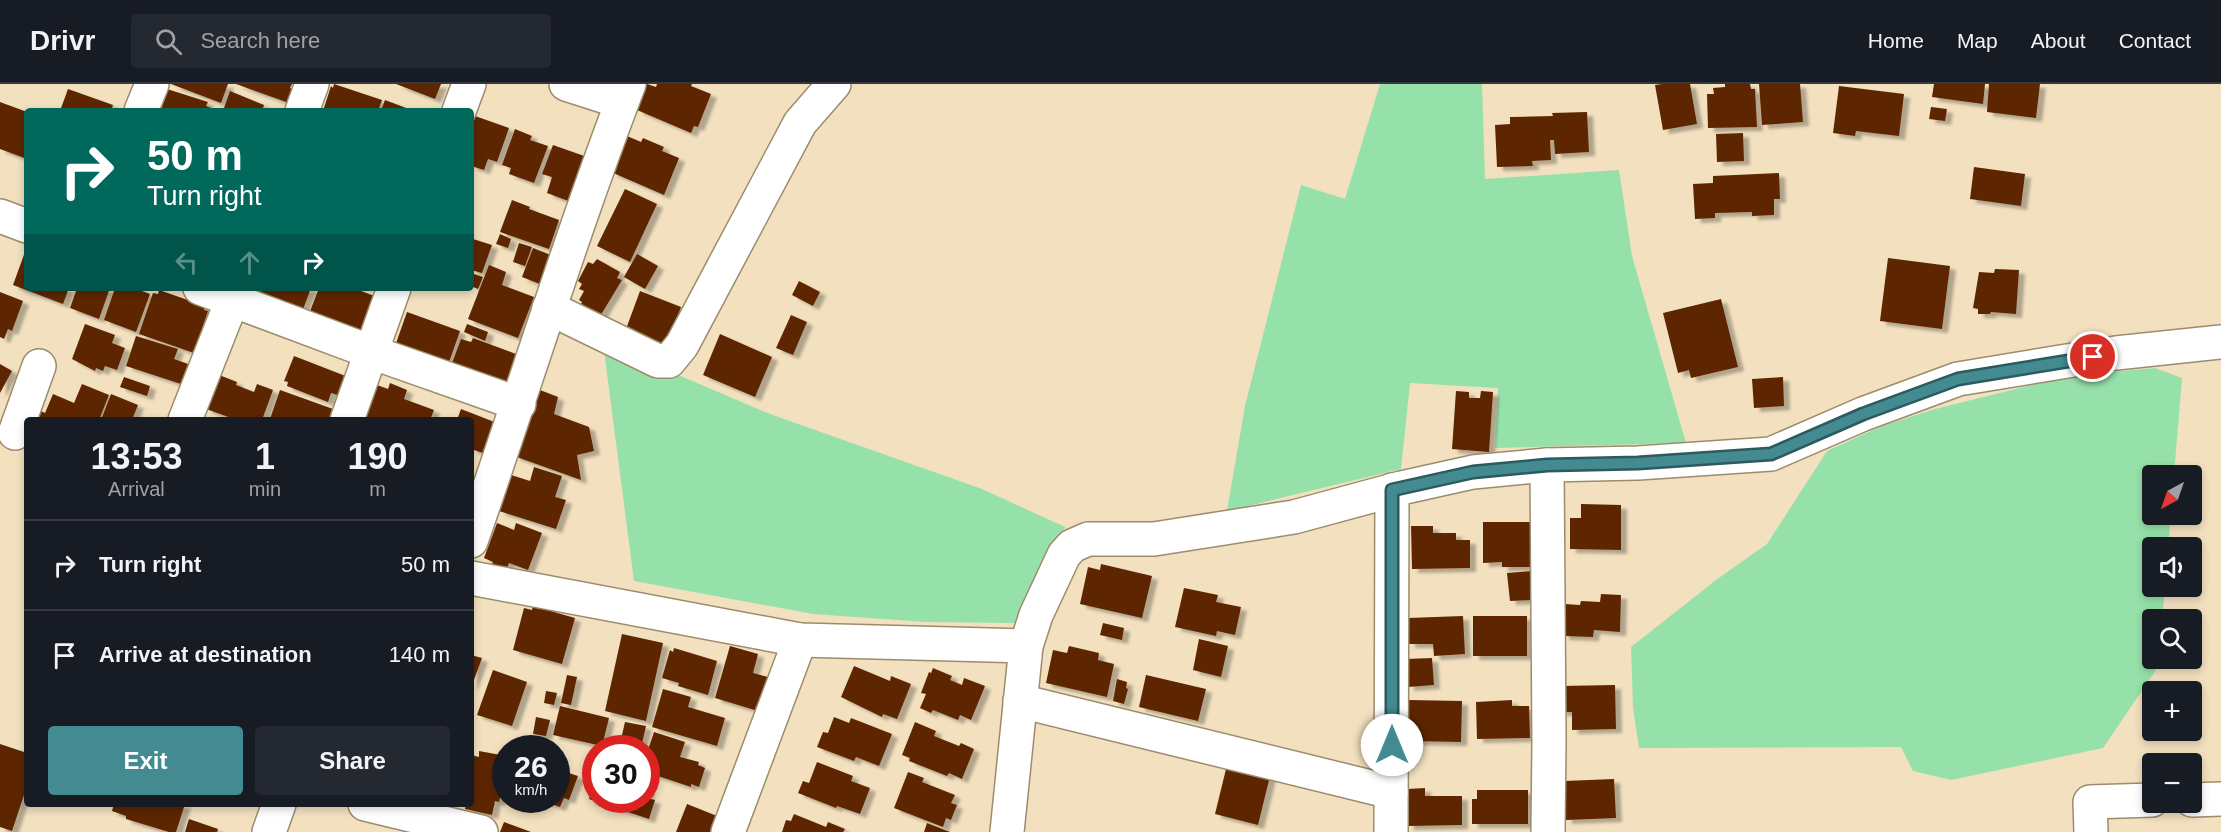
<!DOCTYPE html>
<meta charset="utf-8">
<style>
:root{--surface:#171b24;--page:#242831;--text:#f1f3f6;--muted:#9ea1a6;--line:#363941;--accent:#438a91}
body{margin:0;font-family:Arial,sans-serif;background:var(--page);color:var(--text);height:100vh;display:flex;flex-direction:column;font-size:22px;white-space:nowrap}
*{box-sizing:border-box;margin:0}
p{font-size:20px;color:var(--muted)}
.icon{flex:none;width:33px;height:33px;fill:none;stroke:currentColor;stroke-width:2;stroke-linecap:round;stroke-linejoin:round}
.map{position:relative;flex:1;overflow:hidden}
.drawer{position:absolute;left:24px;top:333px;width:450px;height:390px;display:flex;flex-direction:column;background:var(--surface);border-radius:6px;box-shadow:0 3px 9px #0003}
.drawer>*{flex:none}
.guide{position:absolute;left:24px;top:24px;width:450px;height:183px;border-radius:6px;box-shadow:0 3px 9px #0003;background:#00695c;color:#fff;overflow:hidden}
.needle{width:39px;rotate:220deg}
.controls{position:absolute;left:2142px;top:381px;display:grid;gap:12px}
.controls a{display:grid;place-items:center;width:60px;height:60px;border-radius:6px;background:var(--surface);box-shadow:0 3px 9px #0003;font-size:30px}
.speed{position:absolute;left:492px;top:651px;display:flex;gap:12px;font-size:30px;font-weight:700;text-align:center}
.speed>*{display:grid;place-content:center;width:78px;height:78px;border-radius:50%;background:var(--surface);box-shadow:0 3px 9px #0003;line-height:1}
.speed small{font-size:15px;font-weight:400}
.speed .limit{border:9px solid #d22;background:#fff;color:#111}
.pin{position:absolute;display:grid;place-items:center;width:51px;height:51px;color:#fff;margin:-26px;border:3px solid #fff;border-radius:50%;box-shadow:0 2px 6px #0007}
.me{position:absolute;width:66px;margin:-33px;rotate:0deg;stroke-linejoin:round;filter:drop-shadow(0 0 4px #0008)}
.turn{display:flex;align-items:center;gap:21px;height:126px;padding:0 24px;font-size:27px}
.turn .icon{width:78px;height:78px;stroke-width:2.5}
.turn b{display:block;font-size:42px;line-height:51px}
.lanes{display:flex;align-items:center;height:57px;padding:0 24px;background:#0003;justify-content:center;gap:30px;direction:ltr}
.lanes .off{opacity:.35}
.eta{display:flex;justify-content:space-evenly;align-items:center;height:102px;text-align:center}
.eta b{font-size:36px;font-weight:600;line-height:42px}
.action{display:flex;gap:12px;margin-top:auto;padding:12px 24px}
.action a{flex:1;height:69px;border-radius:6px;background:var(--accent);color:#fff;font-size:24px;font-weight:600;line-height:69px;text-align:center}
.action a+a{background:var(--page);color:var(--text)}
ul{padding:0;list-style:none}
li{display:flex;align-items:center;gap:18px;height:90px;padding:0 24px;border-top:2px solid var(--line)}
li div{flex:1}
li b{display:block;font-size:22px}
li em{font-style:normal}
header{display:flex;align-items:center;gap:36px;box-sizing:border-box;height:84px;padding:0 30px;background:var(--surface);border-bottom:2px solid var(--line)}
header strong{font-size:28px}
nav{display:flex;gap:33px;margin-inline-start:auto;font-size:21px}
.search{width:420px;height:54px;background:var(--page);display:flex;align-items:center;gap:15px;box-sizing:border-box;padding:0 21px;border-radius:6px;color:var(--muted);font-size:22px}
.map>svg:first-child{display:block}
.green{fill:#96e1aa}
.building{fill:#5d2603;filter:url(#shadow)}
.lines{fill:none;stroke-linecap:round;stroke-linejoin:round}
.minor-casing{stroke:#9c8c6c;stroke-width:36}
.minor{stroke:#fff;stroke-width:33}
.route-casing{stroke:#2c5a5e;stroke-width:15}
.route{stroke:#438a91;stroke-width:10}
</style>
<header>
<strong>Drivr</strong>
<div class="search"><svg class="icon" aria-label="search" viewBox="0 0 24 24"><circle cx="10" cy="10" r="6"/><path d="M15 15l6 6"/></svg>Search here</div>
<nav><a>Home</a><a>Map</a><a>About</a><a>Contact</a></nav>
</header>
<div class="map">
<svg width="2221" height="748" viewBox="0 0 2221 748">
<defs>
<filter id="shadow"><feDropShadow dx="6" dy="4" stdDeviation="1.5" flood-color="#0004"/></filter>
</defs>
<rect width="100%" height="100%" fill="#f2e0bf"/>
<!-- green -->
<g class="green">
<polygon points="1380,0 1482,0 1485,95 1619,86 1632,172 1686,359 1495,364 1498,304 1410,299 1401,385 1227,427 1245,322 1301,101 1345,115"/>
<polygon points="603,259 770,330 982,405 1065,443 1041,490 1025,532 1014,539 926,538 813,530 634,497"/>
<polygon points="2155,284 2182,294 2174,391 2152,392 2152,430 2171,431 2168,463 2152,464 2152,502 2165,503 2162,535 2152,536 2152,574 2159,575 2158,583 2103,664 1951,696 1913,687 1901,663 1639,664 1633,624 1631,563 1716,496 1767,460 1827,367 1882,342 1935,325 2068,292"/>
</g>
<!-- building -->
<g class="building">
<polygon points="171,0 228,0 221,19"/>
<polygon points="236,0 292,0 290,4 293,6 289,19"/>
<polygon points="334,0 382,16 378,27 323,27 331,2 333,4"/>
<polygon points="396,0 441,0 435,15"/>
<polygon points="647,0 656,3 657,0 692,0 691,2 711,10 698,43 694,42 691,49 637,26"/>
<polygon points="1662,0 1690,0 1697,40 1663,46 1655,1"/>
<polygon points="1725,0 1750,0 1751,5 1755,5 1757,43 1708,44 1707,10 1714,10 1713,4 1725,3"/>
<polygon points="1759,0 1800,0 1803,38 1762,41"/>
<polygon points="1934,0 1985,0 1983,20 1932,13"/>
<polygon points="1989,0 2040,0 2036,34 1987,28"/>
<polygon points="1839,2 1904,10 1899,52 1856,47 1855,52 1833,49"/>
<polygon points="68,5 113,21 111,27 60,27"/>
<polygon points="167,5 208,18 206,22 219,27 161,27"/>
<polygon points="230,7 264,21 262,27 223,27"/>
<polygon points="385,16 414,27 381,27"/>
<polygon points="0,18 27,28 27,75 0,65"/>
<polygon points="1931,23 1947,25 1945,37 1929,35"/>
<polygon points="1587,28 1589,68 1555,70 1554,56 1550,56 1551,76 1532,77 1533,82 1497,83 1495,41 1510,40 1510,33 1553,32 1552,29"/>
<polygon points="475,32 509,44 497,78 488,75 484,86 471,82 471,44"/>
<polygon points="515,45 532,52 530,56 548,62 534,99 509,90 511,84 502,81"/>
<polygon points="1743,49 1744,77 1717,78 1716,50"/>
<polygon points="627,52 641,58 643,54 664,63 662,67 679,74 664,111 611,88"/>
<polygon points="553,61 587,73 571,118 547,109 552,93 542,90"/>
<polygon points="1974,83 2025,90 2021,122 1970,115"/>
<polygon points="1779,89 1780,115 1774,115 1774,131 1752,132 1752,128 1715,129 1715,134 1695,135 1693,100 1713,99 1713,92"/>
<polygon points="625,105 657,120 630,178 597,162"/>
<polygon points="512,116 530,123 529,125 559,136 549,165 500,148"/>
<polygon points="500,150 511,155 508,164 496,160"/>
<polygon points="471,152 473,155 492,161 482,189 471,186"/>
<polygon points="519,159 532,163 525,182 513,178"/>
<polygon points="533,164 556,173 545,202 522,193"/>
<polygon points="25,168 27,169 27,204 69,204 63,220 13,201"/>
<polygon points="637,170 658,182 645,205 624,193"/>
<polygon points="1888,174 1950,182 1942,245 1880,237"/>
<polygon points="597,175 620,188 617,194 622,196 599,234 580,222 582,218 579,216 584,207 579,205 582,200 578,197 588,178 593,180"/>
<polygon points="489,181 506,188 502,201 534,213 518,254 468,235"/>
<polygon points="1995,185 2019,186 2016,230 1991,228 1990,230 1978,230 1978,225 1973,224 1979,188 1994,189"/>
<polygon points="471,189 483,193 478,205 471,202"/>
<polygon points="799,197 820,208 813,222 792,211"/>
<polygon points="77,204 110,204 99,235 70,224"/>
<polygon points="115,204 134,204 150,210 136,248 104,236"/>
<polygon points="251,204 311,204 302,228 250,206"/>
<polygon points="319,204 353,204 377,213 361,250 309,230"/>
<polygon points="159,206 205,222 204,226 208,227 194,269 139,250 153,209 158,210"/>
<polygon points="640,207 681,223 667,261 626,245"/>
<polygon points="0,208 23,217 12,247 8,245 4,255 0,253"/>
<polygon points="1721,215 1738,283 1691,294 1689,286 1678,289 1663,229"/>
<polygon points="407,228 460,247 448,281 395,262"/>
<polygon points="791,231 807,238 793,271 776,264"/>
<polygon points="85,240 115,251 112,259 125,264 117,286 105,282 103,287 96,284 95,287 72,275"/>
<polygon points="467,240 488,248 485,257 464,248"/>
<polygon points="720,250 772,273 755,313 703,291"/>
<polygon points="136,252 178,265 174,275 191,281 184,301 126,282"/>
<polygon points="473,254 516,270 515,273 518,274 508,301 451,282 461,255 471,258"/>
<polygon points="294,272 348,293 341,312 331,309 328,318 287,302 288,298 284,297"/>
<polygon points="0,280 12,287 0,309"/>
<polygon points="219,291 237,298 236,301 254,308 257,300 273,306 262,336 237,336 206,325"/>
<polygon points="124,293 150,302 147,312 120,303"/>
<polygon points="1783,293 1784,322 1754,324 1752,295"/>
<polygon points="390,299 407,306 404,315 434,326 430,336 363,336 377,301 388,305"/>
<polygon points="82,300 109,311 99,336 35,336 39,326 45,329 53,310 74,319"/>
<polygon points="280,306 333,325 329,336 270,335"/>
<polygon points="540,306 558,313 554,330 589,343 594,367 577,371 581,396 514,372"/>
<polygon points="1456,307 1469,308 1469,314 1480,314 1481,307 1493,308 1489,368 1452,365"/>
<polygon points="111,310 138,321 132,336 101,336"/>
<polygon points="461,325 497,339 486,370 471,365 471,336 457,336"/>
<polygon points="534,383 562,392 555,413 566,416 556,445 499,427 511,391 530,397"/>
<polygon points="1581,420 1621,421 1621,466 1570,465 1570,434 1581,434"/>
<polygon points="1483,438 1530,438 1531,483 1502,483 1502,478 1483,479"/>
<polygon points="497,439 514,446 516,439 542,449 528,486 509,479 506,486 492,482 493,478 484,474"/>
<polygon points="1411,442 1433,442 1433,449 1456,449 1456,456 1470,456 1470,484 1412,485"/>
<polygon points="1101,480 1152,492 1142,534 1080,520 1088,483 1100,486"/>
<polygon points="1532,487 1534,516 1510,517 1507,489"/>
<polygon points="1184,504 1218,511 1216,518 1241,523 1235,551 1217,547 1216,552 1175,543"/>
<polygon points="1601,510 1621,511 1620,548 1594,546 1593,553 1563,552 1565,520 1580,521 1581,517 1600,518"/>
<polygon points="533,522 575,534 562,580 513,566 524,524 532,526"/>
<polygon points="1463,532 1465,570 1434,572 1433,560 1409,560 1408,534"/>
<rect x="1473" y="532" width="54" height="40"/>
<polygon points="1103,539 1124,544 1122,556 1100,551"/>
<polygon points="622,550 663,559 646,637 605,627"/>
<polygon points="1199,555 1228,562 1221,593 1193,586"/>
<polygon points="730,562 758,570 753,589 768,593 758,627 715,614"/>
<polygon points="1069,562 1099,569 1098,576 1114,580 1107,613 1046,599 1053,566 1067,569"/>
<polygon points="674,564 717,577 708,611 678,602 679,599 662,594 670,566 673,568"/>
<polygon points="471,571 482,574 471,604"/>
<polygon points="1432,574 1434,601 1408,603 1406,575"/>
<polygon points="854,582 890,597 891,592 911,600 897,635 883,630 882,633 841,613"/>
<polygon points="933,584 952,592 950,596 962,601 964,594 985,602 971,636 960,631 958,636 933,626 931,629 920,624 926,610 921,609 929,588 931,589"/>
<polygon points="493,586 527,598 512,642 477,631"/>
<polygon points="567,591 577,593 571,621 561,619"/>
<polygon points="1146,591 1206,605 1198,637 1139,623"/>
<polygon points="1117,595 1127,598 1126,604 1128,605 1124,620 1113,617"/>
<polygon points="1615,601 1616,645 1572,646 1572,628 1560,628 1560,602"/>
<polygon points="663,605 691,613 688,623 725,634 717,662 652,643"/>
<polygon points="546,607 557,609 554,621 544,619"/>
<polygon points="1408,616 1462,617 1461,658 1411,657 1412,644 1407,644"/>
<polygon points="1512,616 1512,622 1529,622 1530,654 1477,655 1476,618"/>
<polygon points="560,622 609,634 602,662 553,651"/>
<polygon points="536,633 550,636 546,652 533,650"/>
<polygon points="834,633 849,639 851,634 892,650 879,682 856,673 854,677 817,663 823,648 828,649"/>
<polygon points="625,638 646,642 641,664 619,664"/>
<polygon points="915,638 936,647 934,652 959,662 961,659 974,665 962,695 949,689 947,692 909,677 910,674 902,671"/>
<polygon points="654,648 685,658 680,673 699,678 698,681 705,684 699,703 691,700 691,703 646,688 648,679 646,679 646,672"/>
<polygon points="0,660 27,669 27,702 12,747 0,743"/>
<polygon points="479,667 506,672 506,686 499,718 495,717 492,731 465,725 466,720 471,720 471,671 479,673"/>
<polygon points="817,678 853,692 851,697 870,704 860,730 837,722 836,724 798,709 803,697 809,699"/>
<polygon points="1227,681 1270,692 1258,741 1215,730"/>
<polygon points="556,685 578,692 569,716 564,714 560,723 540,716 556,716"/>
<polygon points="908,688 924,694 922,698 955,711 951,719 957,721 951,736 946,734 943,743 894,724"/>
<polygon points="1614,695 1616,734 1566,736 1564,697"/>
<polygon points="595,698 596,716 646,716 646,706 649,707 647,714 655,716 649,735 589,715"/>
<polygon points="1425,704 1425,712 1462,712 1462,741 1408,742 1407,705"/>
<polygon points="1477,706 1528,706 1528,740 1472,740 1472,715 1477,715"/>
<polygon points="114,720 185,720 176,748 169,748 126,735 126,732 112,727"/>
<polygon points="687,720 717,732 710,748 676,748"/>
<polygon points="794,730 826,743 828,738 845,745 843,748 782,748 786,736 791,737"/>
<polygon points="189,735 218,745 217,748 185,748"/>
<polygon points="504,738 531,748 500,748"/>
<polygon points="927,739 950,748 924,748"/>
</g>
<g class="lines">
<defs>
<g id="minor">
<polyline points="566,0 622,18"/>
<polyline points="141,27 152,0"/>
<polyline points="302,27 312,0"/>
<polyline points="459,27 469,0"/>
<polyline points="0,132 27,142"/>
<polyline points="200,204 371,268 519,320"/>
<polyline points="549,224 658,277 669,277 682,261 800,39 834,0"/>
<polyline points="185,336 237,204"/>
<polyline points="347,336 394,204"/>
<polyline points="15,349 39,282"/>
<polyline points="1547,381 1549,657 1548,748"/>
<path d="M 471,457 C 524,305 571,151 629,0"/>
<polyline points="471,494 800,556 1026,562"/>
<polyline points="1020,617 1391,708"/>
<polyline points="2192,716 2221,715"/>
<polyline points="365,720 481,748"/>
<polyline points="269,748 279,720"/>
<polyline points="728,748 800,556"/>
<polyline points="1007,748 1026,562 1036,531 1064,471 1072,462 1088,455 1154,455 1294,433 1401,404 1473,388 1547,381 1638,379 1771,370 1863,330 1958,295 2116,269 2221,258"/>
<polyline points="1391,748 1392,406"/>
<polyline points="2091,748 2090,718 2152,716"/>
</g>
</defs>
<!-- minor casing -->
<use href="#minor" class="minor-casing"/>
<!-- minor -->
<use href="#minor" class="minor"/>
</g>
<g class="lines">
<defs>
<polyline id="route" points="1392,661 1392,406 1473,388 1547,381 1638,379 1771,370 1863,330 1958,295 2093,273"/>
</defs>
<!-- route casing -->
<use href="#route" class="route-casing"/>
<!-- route -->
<use href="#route" class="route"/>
</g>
</svg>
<div class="controls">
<a><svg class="needle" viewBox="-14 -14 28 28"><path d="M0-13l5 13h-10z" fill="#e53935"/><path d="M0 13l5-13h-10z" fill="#9ea1a6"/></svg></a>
<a><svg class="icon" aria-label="sound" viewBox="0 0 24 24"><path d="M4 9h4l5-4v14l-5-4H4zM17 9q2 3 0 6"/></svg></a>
<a><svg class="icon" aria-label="search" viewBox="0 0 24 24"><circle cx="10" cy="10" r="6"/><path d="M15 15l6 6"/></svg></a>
<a>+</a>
<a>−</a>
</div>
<div class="speed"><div>26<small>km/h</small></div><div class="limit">30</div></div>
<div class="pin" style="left:2093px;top:273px;background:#d93025"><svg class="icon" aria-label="arrive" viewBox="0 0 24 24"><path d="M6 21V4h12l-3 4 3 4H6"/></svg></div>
<svg class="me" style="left:1392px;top:661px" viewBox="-20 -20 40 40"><circle r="19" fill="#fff"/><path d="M0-13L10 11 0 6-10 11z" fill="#438a91"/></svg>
<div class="guide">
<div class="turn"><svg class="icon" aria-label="right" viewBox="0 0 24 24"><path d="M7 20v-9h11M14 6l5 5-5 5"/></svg><div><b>50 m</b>Turn right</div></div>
<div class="lanes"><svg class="icon off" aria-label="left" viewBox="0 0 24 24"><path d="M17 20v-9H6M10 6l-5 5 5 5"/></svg><svg class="icon off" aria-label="ahead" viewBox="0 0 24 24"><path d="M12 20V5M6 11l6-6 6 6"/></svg><svg class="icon" aria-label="right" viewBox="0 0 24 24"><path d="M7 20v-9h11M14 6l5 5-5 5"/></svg></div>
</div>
<section class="drawer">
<div class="eta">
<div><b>13:53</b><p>Arrival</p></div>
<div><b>1</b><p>min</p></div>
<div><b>190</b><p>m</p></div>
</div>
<ul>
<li><svg class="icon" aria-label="right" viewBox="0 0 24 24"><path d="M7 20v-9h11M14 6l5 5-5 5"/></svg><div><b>Turn right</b></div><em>50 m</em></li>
<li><svg class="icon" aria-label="arrive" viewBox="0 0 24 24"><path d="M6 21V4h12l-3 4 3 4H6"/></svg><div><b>Arrive at destination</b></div><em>140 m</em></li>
</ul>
<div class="action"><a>Exit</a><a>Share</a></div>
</section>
</div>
